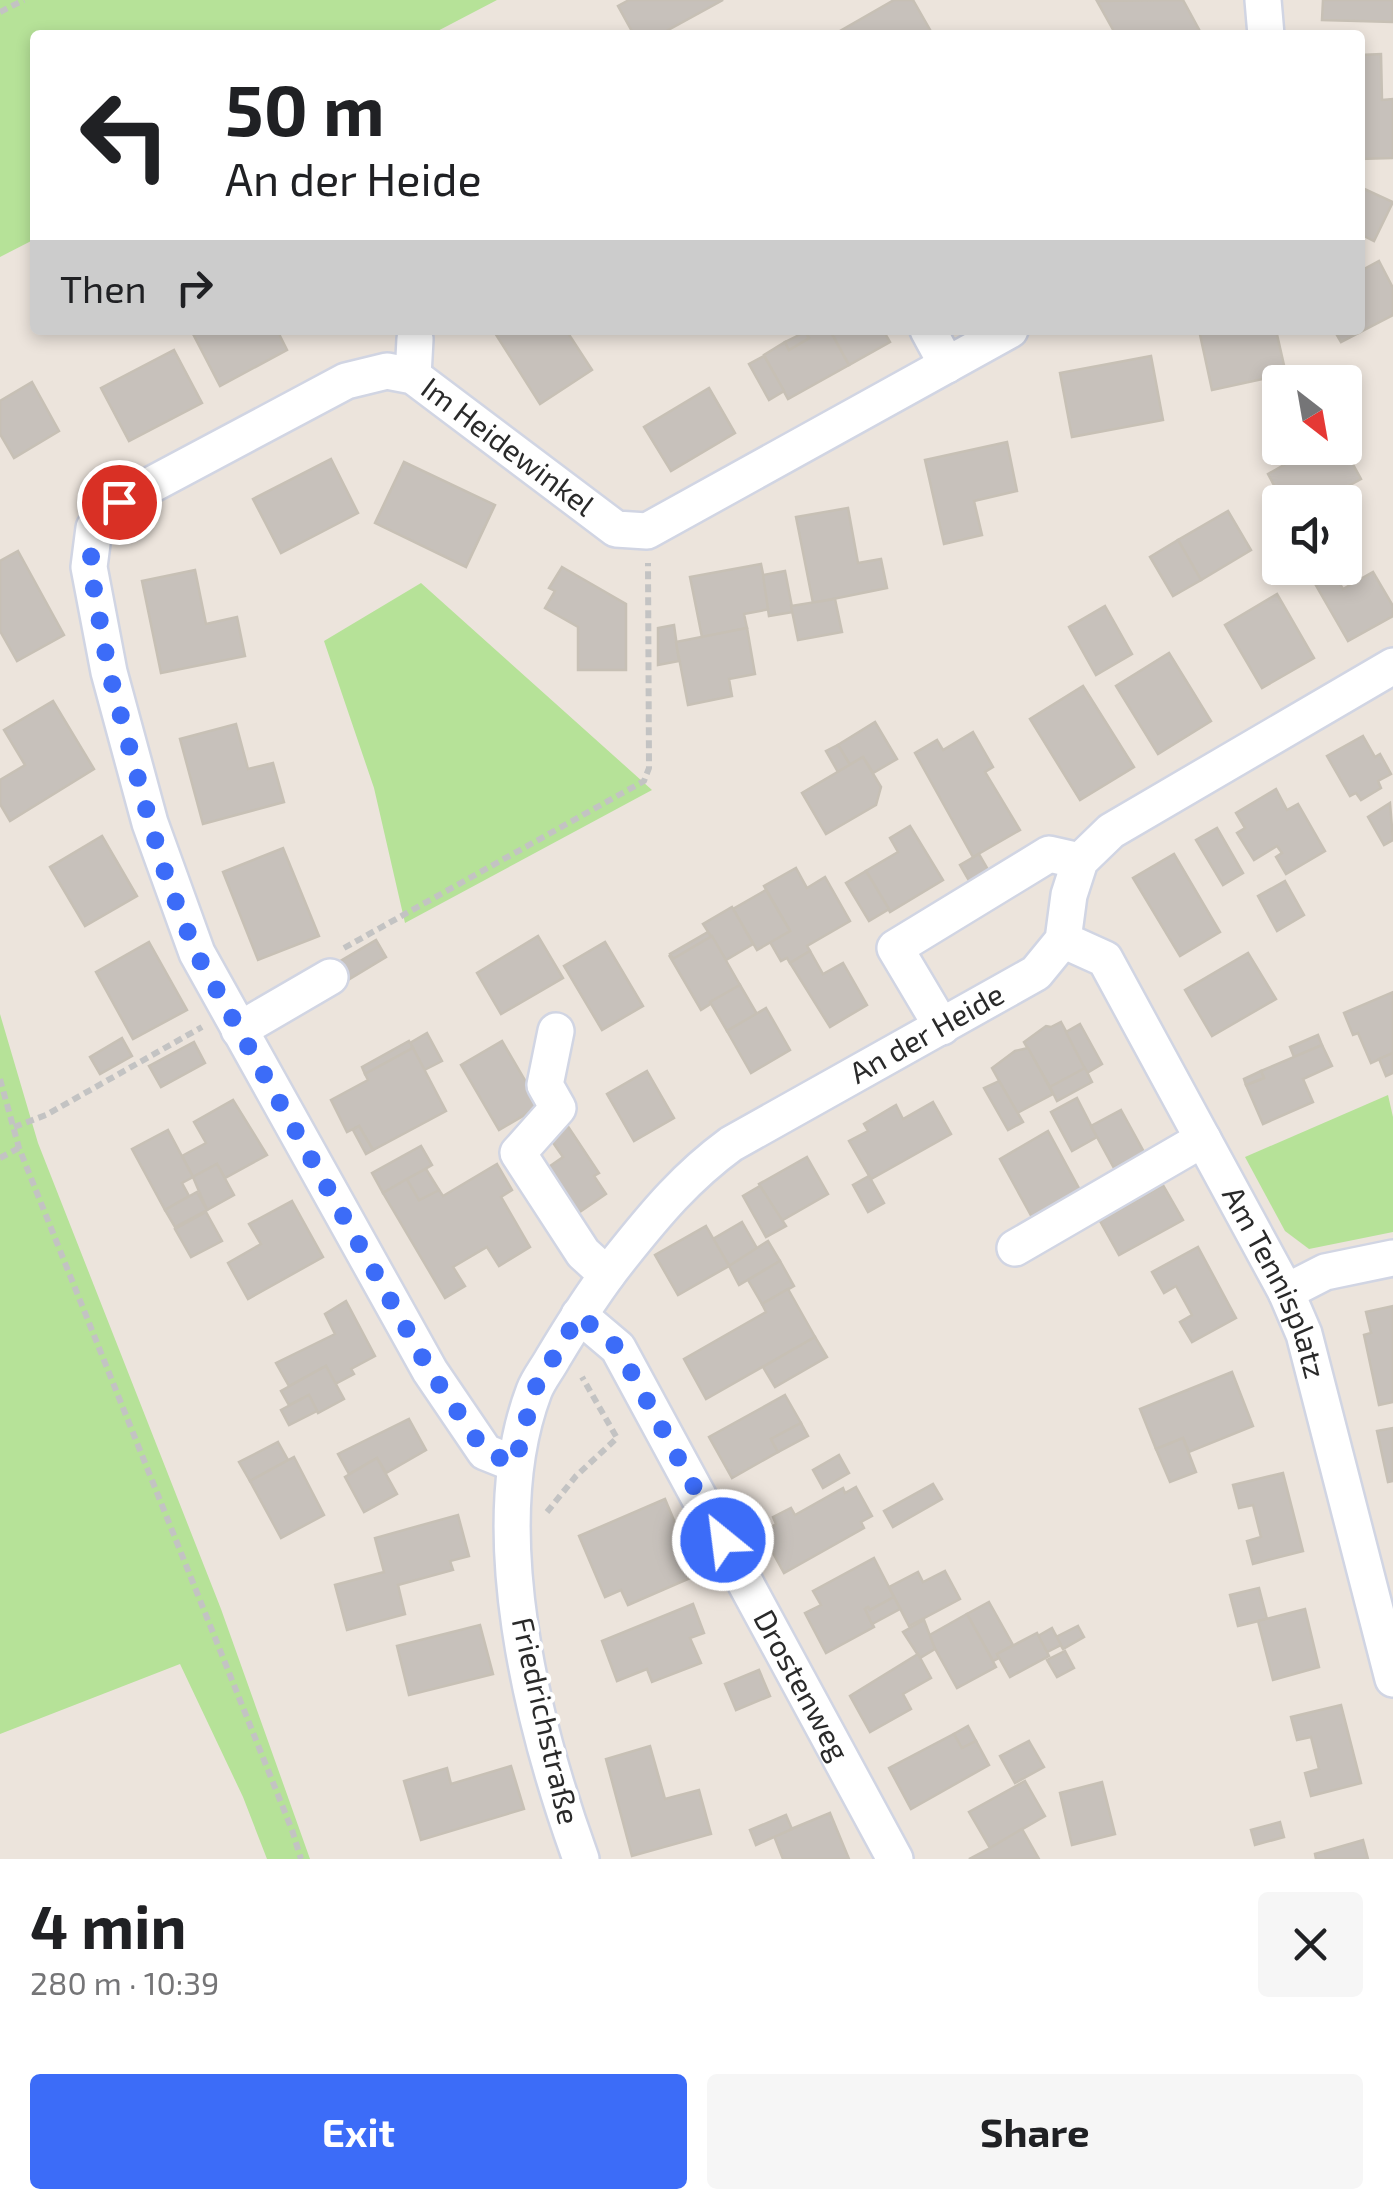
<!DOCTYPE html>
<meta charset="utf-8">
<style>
:root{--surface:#fff;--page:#f6f6f6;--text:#202124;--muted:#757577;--accent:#3c6cf8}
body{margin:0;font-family:"Exo 2",sans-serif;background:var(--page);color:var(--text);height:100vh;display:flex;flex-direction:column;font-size:38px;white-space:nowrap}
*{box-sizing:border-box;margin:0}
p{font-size:32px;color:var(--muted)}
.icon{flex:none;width:55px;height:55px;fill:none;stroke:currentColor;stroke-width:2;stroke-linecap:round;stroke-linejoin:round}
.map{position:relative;height:1859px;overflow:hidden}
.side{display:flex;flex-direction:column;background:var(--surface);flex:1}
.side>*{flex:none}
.top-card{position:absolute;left:30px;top:30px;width:1335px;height:305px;border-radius:10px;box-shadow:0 5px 15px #0003;background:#fff;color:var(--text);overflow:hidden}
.needle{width:65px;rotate:149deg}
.buttons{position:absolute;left:1262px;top:365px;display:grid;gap:20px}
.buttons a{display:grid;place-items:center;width:100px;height:100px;border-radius:10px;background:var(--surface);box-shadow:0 5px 15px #0003;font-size:50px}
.pin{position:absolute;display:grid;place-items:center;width:85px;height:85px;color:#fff;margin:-42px;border:5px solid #fff;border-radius:50%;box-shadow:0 2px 10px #0007}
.me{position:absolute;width:110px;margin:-55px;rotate:331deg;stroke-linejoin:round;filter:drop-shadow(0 0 8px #0008)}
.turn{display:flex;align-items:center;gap:35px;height:210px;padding:0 30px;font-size:45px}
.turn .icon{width:130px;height:130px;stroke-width:2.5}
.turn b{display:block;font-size:70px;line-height:85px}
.then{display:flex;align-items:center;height:95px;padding:0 30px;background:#0003;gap:20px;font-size:38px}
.round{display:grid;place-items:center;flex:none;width:105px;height:105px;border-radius:10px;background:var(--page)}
.overview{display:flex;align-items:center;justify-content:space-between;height:170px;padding:0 30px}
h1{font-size:60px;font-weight:700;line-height:75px}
.cta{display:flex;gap:20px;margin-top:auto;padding:20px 30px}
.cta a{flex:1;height:115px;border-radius:10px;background:var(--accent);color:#fff;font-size:40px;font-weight:700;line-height:115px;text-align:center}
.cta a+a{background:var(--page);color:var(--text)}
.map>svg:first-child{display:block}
.green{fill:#b6e298}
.building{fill:#c7c1bb;stroke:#c7c0b5;stroke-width:2.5}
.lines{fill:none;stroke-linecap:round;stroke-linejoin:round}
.minor-casing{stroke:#d1d5e3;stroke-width:40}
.path{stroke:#c3c3c3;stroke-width:6;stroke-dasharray:8 5;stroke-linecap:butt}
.minor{stroke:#fff;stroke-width:35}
.route{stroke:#3c6cf8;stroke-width:18;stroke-dasharray:0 32.4}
.labels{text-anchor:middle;stroke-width:9;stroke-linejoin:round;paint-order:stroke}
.street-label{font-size:30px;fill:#2a2a2a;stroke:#fff}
</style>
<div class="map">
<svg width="1393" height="1859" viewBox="0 0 1393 1859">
<rect width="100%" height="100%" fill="#ece4dc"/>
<!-- green -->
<g class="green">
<polygon points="0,0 497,0 430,35 35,35 35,239 0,257"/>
<polygon points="421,583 652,790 405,923 374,788 324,641"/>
<polygon points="0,1014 38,1143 221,1609 310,1859 267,1859 243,1797 180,1664 0,1734"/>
<polygon points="1388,1095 1393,1117 1393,1232 1309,1249 1285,1231 1245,1157"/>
</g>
<!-- building -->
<g class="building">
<polygon points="629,0 723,0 659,35 634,35 618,6"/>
<polygon points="894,0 913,0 933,35 833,35"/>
<polygon points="1183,0 1202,35 1116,35 1097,1"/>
<polygon points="1323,0 1393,0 1393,22 1322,20"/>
<polygon points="1381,54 1382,100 1393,99 1393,158 1360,159 1360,55"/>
<polygon points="1360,187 1393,202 1374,241 1360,234"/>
<polygon points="1379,261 1393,288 1393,315 1341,342 1334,330 1360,330 1360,262 1364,269"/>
<polygon points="191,330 277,330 287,350 220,386"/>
<polygon points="499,330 566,330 592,370 540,404 495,333"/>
<polygon points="809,330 830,330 849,365 788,399 764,355 785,342 789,350 809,338 805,332"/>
<polygon points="830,330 883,330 890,342 849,365"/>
<polygon points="1199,330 1276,330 1286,374 1212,390"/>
<polygon points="805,332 809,338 789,350 785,342"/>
<polygon points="174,350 202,403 129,441 101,388"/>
<polygon points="764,356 784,391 769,400 749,364"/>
<polygon points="1151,356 1163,420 1072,437 1060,373"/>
<polygon points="32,382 59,431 14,458 0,434 0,401"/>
<polygon points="709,388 735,433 671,471 644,427"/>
<polygon points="1007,442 1017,491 974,501 982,535 944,544 925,460"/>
<polygon points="1314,448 1344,448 1361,479 1319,502 1283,502 1268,474"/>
<polygon points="331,459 358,513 281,553 253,499"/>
<polygon points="404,462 495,505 466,567 375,523"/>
<polygon points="848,508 858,563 881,559 887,588 813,603 796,517"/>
<polygon points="1228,511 1251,550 1201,580 1178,540"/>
<polygon points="1178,540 1201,580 1173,596 1150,557"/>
<polygon points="18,551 64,635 17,661 0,631 0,561"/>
<polygon points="761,564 770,609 744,614 747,628 702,637 690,577"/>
<polygon points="562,567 626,604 626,670 578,670 578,627 545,608 555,591 549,588"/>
<polygon points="1306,568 1330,568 1343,589 1373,572 1393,606 1393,616 1348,641"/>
<polygon points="195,570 206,624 237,617 245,656 161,673 142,581"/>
<polygon points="785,571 793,612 769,616 763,575"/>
<polygon points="1277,594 1314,658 1262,688 1225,625"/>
<polygon points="835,599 842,632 798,640 791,606"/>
<polygon points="1105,606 1132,654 1096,675 1069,627"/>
<polygon points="674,625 679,661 658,665 658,628"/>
<polygon points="747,628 755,674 729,679 732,696 688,705 676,642"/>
<polygon points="1169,653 1211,721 1158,754 1116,686"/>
<polygon points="1083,686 1134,767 1080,800 1030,719"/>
<polygon points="53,701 94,769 10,821 0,804 0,780 25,765 4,730"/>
<polygon points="875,722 897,759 873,773 863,757 850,765 838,745"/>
<polygon points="236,724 248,769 273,763 284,802 203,824 180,739"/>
<polygon points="973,732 993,767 985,772 1020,830 973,857 915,753 937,740 943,750"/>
<polygon points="1363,736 1375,757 1380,754 1391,774 1378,781 1381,788 1361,800 1356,793 1350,796 1327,756"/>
<polygon points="838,745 850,765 838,772 826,751"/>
<polygon points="863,757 881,787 876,805 826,834 802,793"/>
<polygon points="1276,789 1287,810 1298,804 1325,851 1286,874 1276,857 1282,853 1277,846 1254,860 1237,833 1245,828 1236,813"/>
<polygon points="1390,803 1393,840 1384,845 1368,817"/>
<polygon points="910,826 943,880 890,912 866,871 898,852 890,838"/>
<polygon points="1217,828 1243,873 1223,885 1196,840"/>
<polygon points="102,836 137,896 85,926 50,867"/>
<polygon points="283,848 319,936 258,960 223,872"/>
<polygon points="979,854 994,880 975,891 960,865"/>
<polygon points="1174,854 1220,932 1180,956 1133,878"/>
<polygon points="796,868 807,888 825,877 850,921 807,946 810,951 790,963 787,958 781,961 770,942 790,931 764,886"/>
<polygon points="866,871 889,909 869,921 846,883"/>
<polygon points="1285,881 1304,915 1277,931 1258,896"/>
<polygon points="766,890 790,931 757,950 733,909"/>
<polygon points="732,907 753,944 726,960 703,924"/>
<polygon points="708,932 711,937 673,959 670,954"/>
<polygon points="538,936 563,978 501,1014 477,973"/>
<polygon points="712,936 740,985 701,1010 669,955 673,959"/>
<polygon points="376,940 386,957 343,983 332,966"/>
<polygon points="149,942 187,1010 133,1039 96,972"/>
<polygon points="605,942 643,1006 602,1030 564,966"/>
<polygon points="810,951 823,974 843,963 867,1005 830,1027 790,963"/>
<polygon points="1248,953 1276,999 1212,1036 1185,990"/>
<polygon points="740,985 757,1014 727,1031 710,1002"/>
<polygon points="1393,992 1393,1053 1371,1063 1358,1033 1353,1035 1344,1013"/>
<polygon points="766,1008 790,1050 751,1073 727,1031"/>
<polygon points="1061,1022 1086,1068 1050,1087 1024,1042 1046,1026 1051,1027"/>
<polygon points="1080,1024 1102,1064 1087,1073 1066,1032"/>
<polygon points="427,1033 442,1061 424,1070 410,1043"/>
<polygon points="1318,1035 1322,1045 1294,1057 1290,1047"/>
<polygon points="122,1038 132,1056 100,1074 90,1057"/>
<polygon points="409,1041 413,1048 365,1074 362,1067"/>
<polygon points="502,1041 540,1106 499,1130 461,1065"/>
<polygon points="194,1042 205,1063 161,1087 149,1066"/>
<polygon points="1322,1045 1332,1066 1303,1079 1313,1102 1263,1124 1246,1085 1264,1078 1261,1071"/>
<polygon points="413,1048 446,1111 373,1150 359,1126 347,1132 331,1100 368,1080 365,1074"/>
<polygon points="1028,1048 1053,1094 1017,1113 992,1068 1015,1051"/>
<polygon points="1393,1053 1393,1073 1386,1076 1379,1059"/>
<polygon points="1085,1068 1092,1082 1057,1101 1050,1087"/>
<polygon points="647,1071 674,1118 634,1141 607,1094"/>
<polygon points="1261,1071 1264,1078 1246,1085 1244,1079"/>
<polygon points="999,1081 1023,1122 1008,1130 984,1088"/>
<polygon points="1077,1098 1097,1137 1072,1151 1051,1112"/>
<polygon points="233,1100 267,1155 225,1178 217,1164 193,1177 182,1156 206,1143 194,1122"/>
<polygon points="933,1102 951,1134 871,1179 849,1141 868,1131 864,1124 896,1105 903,1119"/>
<polygon points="1121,1110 1144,1152 1114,1168 1091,1126"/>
<polygon points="563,1119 599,1173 594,1176 606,1194 571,1218 540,1173 563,1157 545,1131"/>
<polygon points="359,1126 373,1150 366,1154 353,1130"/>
<polygon points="168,1130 193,1177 182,1183 189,1196 165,1210 132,1149"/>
<polygon points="1048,1131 1081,1192 1033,1219 1000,1159"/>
<polygon points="421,1146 432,1165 383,1193 372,1173"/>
<polygon points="807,1157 828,1194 781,1221 759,1184"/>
<polygon points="217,1164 234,1195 207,1210 193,1177"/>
<polygon points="497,1164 512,1190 501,1197 530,1247 499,1266 487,1247 453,1267 465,1286 445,1298 383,1193 407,1179 419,1200 439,1190 443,1196"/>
<polygon points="426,1169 439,1190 419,1200 407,1179"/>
<polygon points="869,1176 884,1203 868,1212 853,1185"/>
<polygon points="1163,1185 1183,1220 1119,1255 1100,1221"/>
<polygon points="760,1186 786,1226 766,1237 743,1196"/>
<polygon points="197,1192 207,1210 175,1227 165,1210"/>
<polygon points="292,1201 323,1257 248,1299 228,1263 261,1244 249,1224"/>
<polygon points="206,1212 222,1241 191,1257 175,1229"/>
<polygon points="742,1222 758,1250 729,1266 713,1239"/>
<polygon points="706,1226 729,1266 678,1295 655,1255"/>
<polygon points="768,1241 780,1261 739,1285 729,1266"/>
<polygon points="1198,1247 1236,1318 1192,1342 1180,1322 1192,1315 1176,1286 1164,1293 1152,1272"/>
<polygon points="780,1261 794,1286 762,1304 748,1280"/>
<polygon points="788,1289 815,1337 706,1399 684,1359 766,1312 762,1304"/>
<polygon points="346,1301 375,1356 351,1369 354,1374 335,1384 326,1366 289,1386 276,1363 335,1334 325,1314"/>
<polygon points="1393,1306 1393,1402 1379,1405 1364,1335 1371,1333 1366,1312"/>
<polygon points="815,1337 827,1357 775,1387 763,1367"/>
<polygon points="326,1366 344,1399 318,1413 309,1395 289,1405 281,1391"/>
<polygon points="1232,1372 1253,1426 1189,1452 1183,1438 1156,1449 1140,1409"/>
<polygon points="309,1395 317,1411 289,1425 281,1410"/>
<polygon points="785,1395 801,1423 771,1439 778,1452 732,1478 709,1437"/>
<polygon points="409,1419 426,1450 386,1473 377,1458 349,1474 338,1454"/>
<polygon points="801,1423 808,1436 778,1452 771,1439"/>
<polygon points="1393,1428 1393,1481 1388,1482 1377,1431"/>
<polygon points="1183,1438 1196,1472 1170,1482 1156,1449"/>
<polygon points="278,1442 288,1460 250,1481 239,1462"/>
<polygon points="839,1455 849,1473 823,1488 813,1470"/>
<polygon points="294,1457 324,1515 281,1538 250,1481"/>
<polygon points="377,1458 397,1494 364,1512 345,1477"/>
<polygon points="1283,1473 1303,1551 1253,1564 1247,1541 1261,1537 1253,1505 1239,1508 1233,1485"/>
<polygon points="933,1484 942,1499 893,1527 884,1511"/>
<polygon points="856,1487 872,1516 861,1522 864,1528 784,1573 762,1533 776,1524 773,1517 791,1508 795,1515 843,1488 845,1493"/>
<polygon points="665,1499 697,1575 628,1605 621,1590 605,1597 579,1536"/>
<polygon points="458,1515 469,1556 450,1561 453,1570 398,1585 405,1614 347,1630 335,1585 384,1572 375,1538"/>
<polygon points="874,1558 894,1597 870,1610 868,1607 865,1609 874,1627 826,1653 805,1613 821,1605 813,1591"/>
<polygon points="945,1571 960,1599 909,1626 889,1587 918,1572 923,1582"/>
<polygon points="1259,1588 1267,1619 1238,1626 1230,1595"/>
<polygon points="894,1597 900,1609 872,1624 865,1609 868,1607 870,1610"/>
<polygon points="989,1602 1013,1645 997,1654 999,1658 993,1661 967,1614"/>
<polygon points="693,1604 704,1633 690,1638 701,1663 652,1682 647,1669 617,1681 602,1641"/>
<polygon points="1305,1609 1319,1667 1273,1680 1258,1621"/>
<polygon points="967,1614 996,1667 957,1688 928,1636"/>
<polygon points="924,1620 935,1649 920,1658 903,1632"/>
<polygon points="480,1625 493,1674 409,1695 397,1646"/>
<polygon points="1078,1626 1084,1637 1063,1649 1056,1637"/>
<polygon points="1052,1628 1061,1645 1047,1652 1038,1636"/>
<polygon points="1037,1633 1049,1656 1010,1677 997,1654"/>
<polygon points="1065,1651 1074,1668 1057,1677 1047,1660"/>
<polygon points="918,1654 931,1678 903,1694 911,1709 870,1732 850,1696"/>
<polygon points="759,1670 770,1696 736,1710 725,1684"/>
<polygon points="1341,1705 1361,1783 1311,1796 1305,1773 1319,1769 1311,1737 1297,1740 1291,1717"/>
<polygon points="968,1726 976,1741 962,1748 954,1734"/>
<polygon points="954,1734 962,1748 976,1741 989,1765 911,1809 889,1768"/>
<polygon points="1029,1741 1044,1767 1015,1783 1000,1756"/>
<polygon points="650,1746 665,1799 699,1790 711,1834 632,1856 606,1759"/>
<polygon points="511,1766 524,1809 421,1840 404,1781 447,1768 451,1784"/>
<polygon points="1025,1781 1045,1816 990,1848 969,1812"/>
<polygon points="1102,1782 1115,1834 1072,1845 1060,1793"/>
<polygon points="830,1813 849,1859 783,1859 774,1836"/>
<polygon points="786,1815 792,1829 756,1845 750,1830"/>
<polygon points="1280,1822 1284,1837 1255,1845 1251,1830"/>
<polygon points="1022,1829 1039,1859 969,1859 990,1848"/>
<polygon points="1363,1840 1368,1859 1316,1859 1315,1854"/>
</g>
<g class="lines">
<defs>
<g id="minor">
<polyline points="1263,0 1266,35"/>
<polyline points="928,330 947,365"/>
<polyline points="413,376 415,339"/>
<path id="s1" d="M 1063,940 L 1105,959 L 1286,1292 L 1304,1334 L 1393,1679"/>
<polyline points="942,1027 895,948 1049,854 1080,861"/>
<polyline points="239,1030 330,977"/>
<polyline points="556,1031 545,1085 558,1108 518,1153 583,1253 607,1275"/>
<polyline points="1015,1248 1203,1139"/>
<polyline points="1286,1292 1325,1272 1393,1258"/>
<path id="s2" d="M 579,1315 L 618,1348 L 895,1859"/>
<path id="s3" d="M 515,1464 L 485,1452 L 430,1371 L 197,953 L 150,823 L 109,672 L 89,567 L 94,528 L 119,502 L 346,381 L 387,371 L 413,376 L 616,529 L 647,531 L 1010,330"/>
<path id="s4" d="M 581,1859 C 533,1727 482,1528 534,1391 C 538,1380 547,1369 553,1358 C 574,1323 595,1289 621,1257 C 656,1213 686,1177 731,1144 L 1036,973 L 1063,940 L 1069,895 L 1080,861 L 1111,831 L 1393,666"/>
</g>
</defs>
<!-- minor casing -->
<use href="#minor" class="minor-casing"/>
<!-- path -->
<g class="path">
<polyline points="0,12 24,0"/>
<polyline points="344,948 644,781 649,768 648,563"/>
<polyline points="0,1079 19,1148 292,1830 301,1859"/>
<polyline points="14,1127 46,1115 202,1027"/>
<polyline points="0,1158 19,1148"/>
<polyline points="547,1512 576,1476 617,1438 582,1377"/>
</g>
<!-- minor -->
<use href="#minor" class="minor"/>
</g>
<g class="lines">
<!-- route -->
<polyline class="route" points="119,502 94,528 90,567 109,672 150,823 168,882 196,953 430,1371 485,1452 515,1464 534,1390 579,1315 618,1348 723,1540"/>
</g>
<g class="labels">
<!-- street labels -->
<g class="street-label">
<text dy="10" stroke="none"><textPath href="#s3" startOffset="1530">Im Heidewinkel</textPath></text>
<text dy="10" stroke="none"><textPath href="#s4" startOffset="1022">An der Heide</textPath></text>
<text dy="10" stroke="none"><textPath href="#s1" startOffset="412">Am Tennisplatz</textPath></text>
<text dy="10" stroke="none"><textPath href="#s2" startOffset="435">Drostenweg</textPath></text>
<text transform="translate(545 1721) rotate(77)" y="10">Friedrichstraße</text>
</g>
</g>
</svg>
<div class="buttons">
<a><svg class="needle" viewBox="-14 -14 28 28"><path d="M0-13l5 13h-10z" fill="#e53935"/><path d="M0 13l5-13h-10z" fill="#757577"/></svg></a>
<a><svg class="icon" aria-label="sound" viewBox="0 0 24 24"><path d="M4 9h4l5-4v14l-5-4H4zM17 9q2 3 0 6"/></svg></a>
</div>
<div class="pin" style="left:119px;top:502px;background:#d93025"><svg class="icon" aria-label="arrive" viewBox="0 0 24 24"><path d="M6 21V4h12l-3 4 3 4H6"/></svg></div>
<svg class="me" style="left:723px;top:1540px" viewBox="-20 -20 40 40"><circle r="17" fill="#3c6cf8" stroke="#fff" stroke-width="3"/><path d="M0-11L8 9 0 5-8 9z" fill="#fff"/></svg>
<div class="top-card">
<div class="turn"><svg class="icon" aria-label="left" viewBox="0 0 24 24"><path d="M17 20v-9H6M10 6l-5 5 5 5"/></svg><div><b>50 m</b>An der Heide</div></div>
<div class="then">Then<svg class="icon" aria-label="right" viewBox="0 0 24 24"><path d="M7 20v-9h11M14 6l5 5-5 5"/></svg></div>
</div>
</div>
<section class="side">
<div class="overview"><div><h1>4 min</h1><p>280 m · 10:39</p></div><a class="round"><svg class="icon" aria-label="close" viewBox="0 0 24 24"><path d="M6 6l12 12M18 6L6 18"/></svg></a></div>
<div class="cta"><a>Exit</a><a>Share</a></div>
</section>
